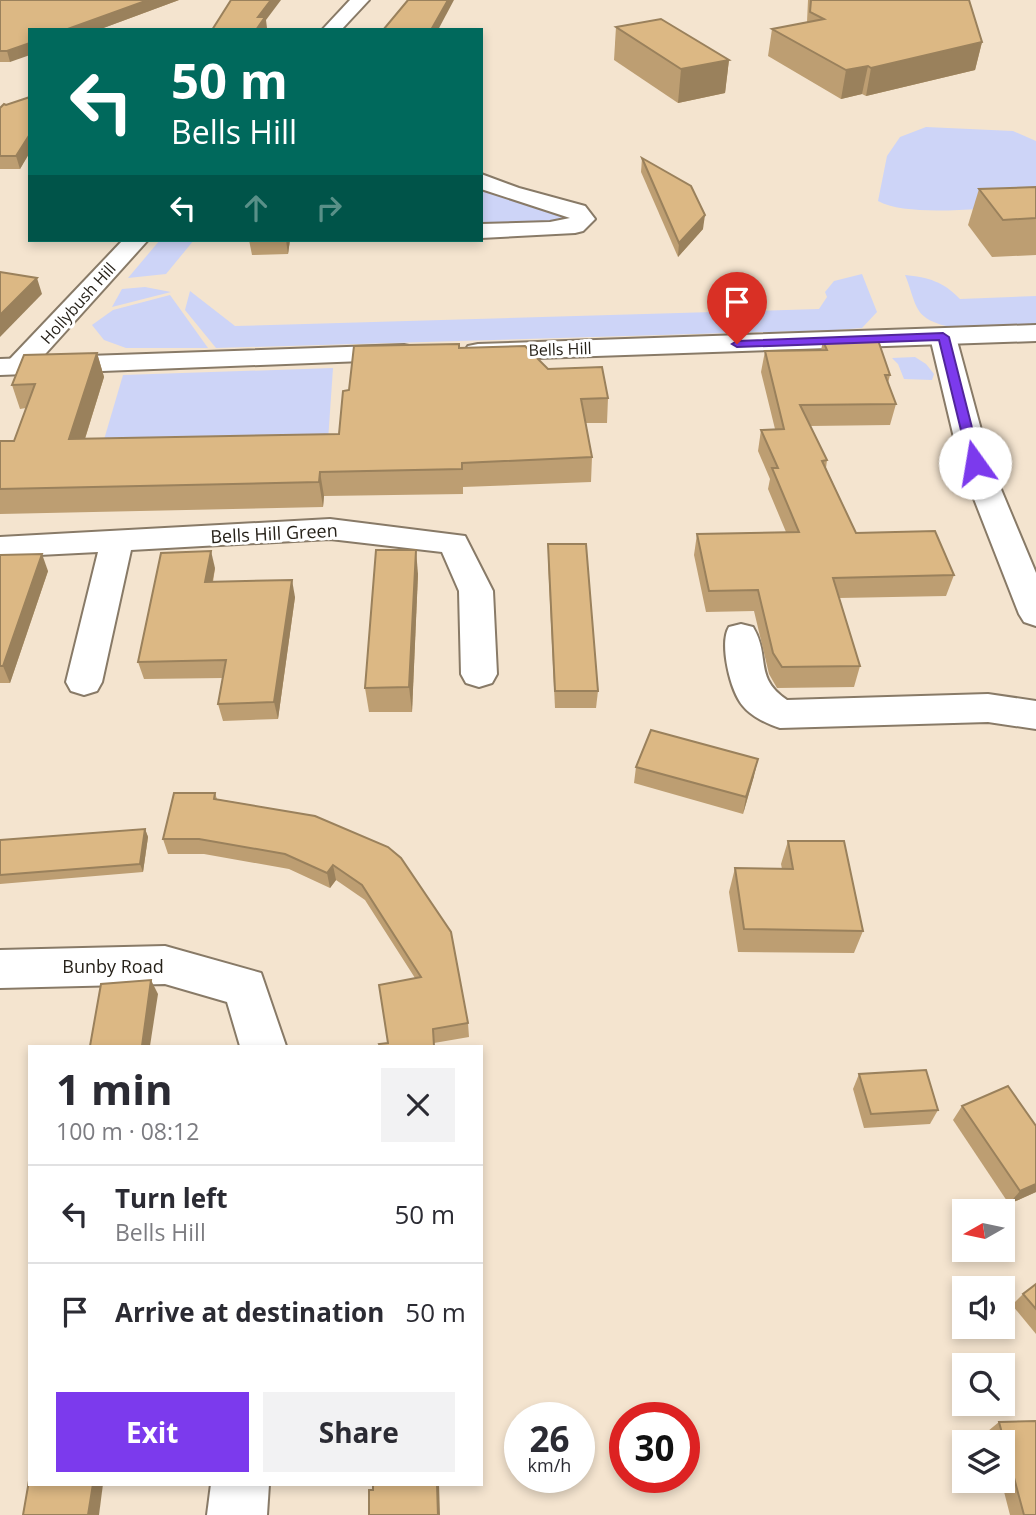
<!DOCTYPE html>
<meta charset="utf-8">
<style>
:root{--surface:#fff;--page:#f2f2f3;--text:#2b2b33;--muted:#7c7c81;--line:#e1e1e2;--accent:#7c3aed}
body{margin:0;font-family:"Open Sans",sans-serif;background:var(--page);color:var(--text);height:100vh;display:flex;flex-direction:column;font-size:26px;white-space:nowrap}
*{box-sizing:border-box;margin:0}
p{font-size:23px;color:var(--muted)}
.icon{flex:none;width:38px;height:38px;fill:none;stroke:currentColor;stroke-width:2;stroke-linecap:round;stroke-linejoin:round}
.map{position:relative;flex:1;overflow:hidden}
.panel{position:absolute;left:28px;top:1045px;width:455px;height:441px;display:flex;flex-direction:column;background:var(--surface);border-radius:0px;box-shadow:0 4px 10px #0003}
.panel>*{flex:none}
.hud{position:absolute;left:28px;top:28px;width:455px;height:214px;border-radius:0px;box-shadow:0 4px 10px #0003;background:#00695c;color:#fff;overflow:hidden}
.needle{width:46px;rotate:261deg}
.fabs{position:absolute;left:952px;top:1199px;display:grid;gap:14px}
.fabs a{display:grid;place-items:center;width:63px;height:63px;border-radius:0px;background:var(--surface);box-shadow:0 4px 10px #0003;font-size:35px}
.speed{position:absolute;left:504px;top:1402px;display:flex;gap:14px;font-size:35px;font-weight:700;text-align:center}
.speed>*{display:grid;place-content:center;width:91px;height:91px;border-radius:50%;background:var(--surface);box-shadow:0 4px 10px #0003;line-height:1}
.speed small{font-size:18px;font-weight:400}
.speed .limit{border:10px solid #d22;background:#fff;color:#111}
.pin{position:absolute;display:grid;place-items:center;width:60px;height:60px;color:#fff;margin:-72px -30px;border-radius:50% 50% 50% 0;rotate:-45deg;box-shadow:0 0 7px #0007}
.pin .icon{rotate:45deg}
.me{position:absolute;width:77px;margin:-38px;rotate:347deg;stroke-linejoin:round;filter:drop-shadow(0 0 5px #0008)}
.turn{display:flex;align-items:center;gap:24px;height:147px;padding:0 28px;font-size:32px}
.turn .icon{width:91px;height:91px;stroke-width:2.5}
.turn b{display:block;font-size:49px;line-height:60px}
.lanes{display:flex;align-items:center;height:66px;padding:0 28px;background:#0003;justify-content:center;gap:35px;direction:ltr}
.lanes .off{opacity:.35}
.round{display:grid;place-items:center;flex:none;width:74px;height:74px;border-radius:0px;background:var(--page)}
.headline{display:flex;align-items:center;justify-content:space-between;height:119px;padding:0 28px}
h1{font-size:42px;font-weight:700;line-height:52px}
.button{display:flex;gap:14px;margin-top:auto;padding:14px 28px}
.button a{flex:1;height:80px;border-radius:0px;background:var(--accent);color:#fff;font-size:28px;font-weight:700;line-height:80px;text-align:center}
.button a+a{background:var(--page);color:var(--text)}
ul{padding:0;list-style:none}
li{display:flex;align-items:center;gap:21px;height:98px;padding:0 28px;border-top:2px solid var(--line)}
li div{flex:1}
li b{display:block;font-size:26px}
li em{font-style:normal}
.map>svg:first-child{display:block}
.green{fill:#cdd4f7}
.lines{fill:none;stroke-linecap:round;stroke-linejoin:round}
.minor-casing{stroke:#887a67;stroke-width:4}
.secondary-casing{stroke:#887a67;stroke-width:4}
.minor{fill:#fff;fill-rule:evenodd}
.secondary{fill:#fff;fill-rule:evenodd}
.wall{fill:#bd9e72}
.shaded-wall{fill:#9a815c}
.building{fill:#dcb884;stroke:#9a815c;stroke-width:2}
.route{fill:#7c3aed;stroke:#51269a;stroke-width:2}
.labels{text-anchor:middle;stroke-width:6;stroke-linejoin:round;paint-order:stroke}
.far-street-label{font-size:16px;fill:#27221a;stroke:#fff}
.street-label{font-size:18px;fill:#27221a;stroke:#fff}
</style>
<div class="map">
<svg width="1036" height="1515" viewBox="0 0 1036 1515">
<rect width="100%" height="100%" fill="#f4e4cf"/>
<!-- green -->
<g class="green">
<path d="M 926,127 L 1013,131 L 1036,141 L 1036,203 L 1027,206 C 990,207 908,218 878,201 L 887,156 L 900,137 Z"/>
<polygon points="481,187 524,203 553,210 562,216 563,221 481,229"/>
<polygon points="160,240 194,240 166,274 128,278"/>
<polygon points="862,274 877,312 862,328 836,330 216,348 185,310 190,291 235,326 819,309 827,297 825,292 834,281"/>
<path d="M 905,275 C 928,277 944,282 960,299 L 1036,296 L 1036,327 C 1008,328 937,337 919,311 C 913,302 910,286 905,275 Z"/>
<polygon points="145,287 171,292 112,307 122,289"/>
<polygon points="170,295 208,348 126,348 104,340 92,325 113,310"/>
<polygon points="915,357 926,364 934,374 932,380 904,379 898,364 892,358"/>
<polygon points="333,368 327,455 103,443 123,375"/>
</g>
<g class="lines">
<defs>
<g id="minor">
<polygon points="350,0 369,0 341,30 322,30"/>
<polygon points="481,174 519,188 585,206 595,219 583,231 575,233 481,238 481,224 550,222 570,218 481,189"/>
<polygon points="123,240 148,240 29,372 19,374 9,372 5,366 9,360"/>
<polygon points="943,329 952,331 956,337 990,463 1036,573 1036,626 1024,622 1019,614 960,463 930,337 934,331"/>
<polygon points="330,519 465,536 493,591 497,674 492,683 479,687 466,683 461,674 459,591 442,552 330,539 131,550 102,682 97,691 84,695 71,691 66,682 98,552 0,557 0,537"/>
<path d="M 741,624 L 753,627 C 771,657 753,677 787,700 L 988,694 L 1036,701 L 1036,729 L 988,722 L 780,728 C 767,724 751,716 743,706 C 730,691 719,643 729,627 Z"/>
<polygon points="165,946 261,973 286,1046 240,1046 227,1002 165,984 0,988 0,950"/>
<polygon points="211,1484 269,1484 267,1515 207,1515"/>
</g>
<g id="secondary">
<polygon points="1036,325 1036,341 478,360 468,358 464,352 468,346 478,344"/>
<polygon points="404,345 414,347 418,353 414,359 0,375 0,359"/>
</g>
</defs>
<!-- minor casing -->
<use href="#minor" class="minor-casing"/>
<!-- secondary casing -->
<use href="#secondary" class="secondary-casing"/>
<!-- minor -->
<use href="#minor" class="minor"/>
<!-- secondary -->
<use href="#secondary" class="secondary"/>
</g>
<!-- wall -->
<g class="wall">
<polygon points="0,0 179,0 98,30 30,30 10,62 0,62"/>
<polygon points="808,0 969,0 982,42 975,70 866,96 862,94 841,99 768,56 772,29 807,22"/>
<polygon points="616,27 729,60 725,93 678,103 614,60"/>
<polygon points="30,97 30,152 20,169 0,169 0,108"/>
<polygon points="642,158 703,229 678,257 641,172"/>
<polygon points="1036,187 1036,255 992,257 968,225 979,189"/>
<polygon points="249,240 290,240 288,254 252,255"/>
<polygon points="823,341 890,375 888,383 896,404 890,425 810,426 827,460 826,468 856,533 954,575 946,596 839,598 860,666 854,687 777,688 769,674 754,611 706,612 694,555 697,534 786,532 768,489 770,479 758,451 761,430 775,429 761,372 765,351 821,350"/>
<polygon points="459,348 548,369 608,398 607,423 586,423 592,457 591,482 463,487 463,494 324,496 323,507 0,514 0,441 14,441 26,408 20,409 12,385 97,353 104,377 85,439 339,434 349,390"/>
<polygon points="548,544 598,691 596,708 555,708 548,562"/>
<polygon points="0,555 48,571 10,683 0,683"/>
<polygon points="215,568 213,582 295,597 278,719 223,721 218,704 223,678 144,679 138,662"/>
<polygon points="418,574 412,712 369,712 365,688"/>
<polygon points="636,767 754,776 743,814 634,783"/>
<polygon points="215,793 217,799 315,816 468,1023 469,1037 434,1043 388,1043 415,978 365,900 336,880 330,888 289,869 204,854 168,854 163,839"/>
<polygon points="145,829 148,837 143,872 0,884 0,840"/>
<polygon points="788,841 863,931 854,953 738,952 729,892 735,868 782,869 781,864"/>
<polygon points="859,1074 938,1110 930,1124 864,1128 853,1089"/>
<polygon points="962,1106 1036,1126 1036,1192 1009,1204 953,1120"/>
<polygon points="1036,1284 1036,1334 1012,1305 1023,1294"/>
<polygon points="999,1422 1036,1515 1010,1515 1001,1480 1003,1480 1003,1442 991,1442 988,1431"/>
</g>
<!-- shaded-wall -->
<g class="shaded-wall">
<polygon points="148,0 179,0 98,30 65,30"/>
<polygon points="271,0 281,0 266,20 267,28 265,30 256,30 258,17"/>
<polygon points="448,0 454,0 438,30 431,30"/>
<polygon points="982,42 975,70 866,96 871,68"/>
<polygon points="30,43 30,55 10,62 7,51"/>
<polygon points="729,60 725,93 678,103 681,69"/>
<polygon points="868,66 862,94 841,99 846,70"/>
<polygon points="30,134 30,152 20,169 16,156"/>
<polygon points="705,215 703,229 678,257 679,243"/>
<polygon points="286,240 290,240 288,254"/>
<polygon points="37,278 42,294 0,337 0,315"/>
<polygon points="97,353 104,377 77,464 69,439"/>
<polygon points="320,472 324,496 323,507 319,482"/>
<polygon points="416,550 418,574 412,712 409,687"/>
<polygon points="211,551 215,568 209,599 205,582"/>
<polygon points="42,554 48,571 10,683 3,666"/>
<polygon points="292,580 295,597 278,719 274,702"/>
<polygon points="758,759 754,776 743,814 746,797"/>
<polygon points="145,829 148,837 143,872 140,864"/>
<polygon points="333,865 336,880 330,888 327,873"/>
<polygon points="151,980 158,994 150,1046 142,1046"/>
<polygon points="1036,1184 1036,1192 1009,1204 1020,1191"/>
<polygon points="93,1484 103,1484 99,1515 88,1515"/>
<polygon points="437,1484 439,1484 440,1515 438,1515"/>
</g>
<!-- building -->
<g class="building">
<polygon points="0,0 148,0 65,30 30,30 30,43 7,51 0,51"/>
<polygon points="231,0 271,0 258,17 265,17 256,30 212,30"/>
<polygon points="408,0 448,0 431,30 383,30"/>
<polygon points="811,0 969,0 982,42 871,68 868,66 846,70 772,29 824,19 810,12"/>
<polygon points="661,19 729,60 681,69 616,27"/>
<polygon points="30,97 30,134 16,156 0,156 0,108 4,104 6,105"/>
<polygon points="642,158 691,186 705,215 679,243"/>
<polygon points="1036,187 1036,218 1003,220 979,189"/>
<polygon points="0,272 37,278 0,315"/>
<polygon points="878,340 890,375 885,375 896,404 800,405 827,460 822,461 856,533 935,531 954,575 833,578 860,666 782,667 773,653 758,590 709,591 697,534 799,532 772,468 778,468 761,430 784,429 765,351 827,350 823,341"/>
<polygon points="459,344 459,348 525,346 548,369 602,367 608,398 581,399 592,457 462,463 462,469 320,472 319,482 0,489 0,441 14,441 35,384 12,385 24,355 97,353 69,439 339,434 343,391 349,390 354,346"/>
<polygon points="548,544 586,544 598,691 555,691"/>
<polygon points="376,550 416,550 409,687 365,688"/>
<polygon points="211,551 205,582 292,580 274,702 218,704 226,660 138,662 161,553"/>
<polygon points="42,554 3,666 0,666 0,555"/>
<polygon points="651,730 758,759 746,797 636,767"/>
<polygon points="174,793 215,793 214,799 315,816 388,847 401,858 451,932 468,1023 433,1029 434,1046 380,1046 379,1044 388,1043 379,985 421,977 362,885 333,865 327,873 285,854 199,839 163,839"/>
<polygon points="145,829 140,864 0,875 0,840"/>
<polygon points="788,841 844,841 863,931 744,929 735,868 793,869"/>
<polygon points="151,980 142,1046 90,1046 101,984"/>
<polygon points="926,1070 938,1110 871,1114 859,1074"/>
<polygon points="1008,1086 1036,1126 1036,1184 1020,1191 962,1106"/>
<polygon points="1036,1284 1036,1309 1023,1294"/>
<polygon points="1036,1421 1036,1515 1024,1515 999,1422"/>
<polygon points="30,1475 30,1484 93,1484 88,1515 23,1515"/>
<polygon points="373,1484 437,1484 438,1515 369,1515 369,1490 373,1490"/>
</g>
<!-- route -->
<polygon class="route" points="943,333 949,337 981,463 979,466 970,466 969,463 939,340 737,347 732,344 737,341"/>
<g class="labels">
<!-- far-street labels -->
<g class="far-street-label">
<text transform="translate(78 303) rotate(-48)" y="6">Hollybush Hill</text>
<text transform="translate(560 349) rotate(-2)" y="6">Bells Hill</text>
</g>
<!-- street labels -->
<g class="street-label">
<text transform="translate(274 534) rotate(-3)" y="6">Bells Hill Green</text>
<text x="113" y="973">Bunby Road</text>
</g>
</g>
</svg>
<div class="fabs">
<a><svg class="needle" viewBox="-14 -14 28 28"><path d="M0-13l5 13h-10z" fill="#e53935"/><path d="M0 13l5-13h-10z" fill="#7c7c81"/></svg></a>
<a><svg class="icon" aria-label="sound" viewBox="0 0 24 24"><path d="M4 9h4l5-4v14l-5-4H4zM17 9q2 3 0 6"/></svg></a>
<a><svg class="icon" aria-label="search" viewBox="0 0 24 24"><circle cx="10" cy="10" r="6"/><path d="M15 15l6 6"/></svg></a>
<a><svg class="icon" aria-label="layers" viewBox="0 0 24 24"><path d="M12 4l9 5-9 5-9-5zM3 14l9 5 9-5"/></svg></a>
</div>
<div class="speed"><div>26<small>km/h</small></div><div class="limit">30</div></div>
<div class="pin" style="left:737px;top:344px;background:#d93025"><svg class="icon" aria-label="arrive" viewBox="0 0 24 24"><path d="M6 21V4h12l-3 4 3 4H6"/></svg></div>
<svg class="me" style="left:975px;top:463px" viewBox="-20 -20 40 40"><circle r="19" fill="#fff"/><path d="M0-13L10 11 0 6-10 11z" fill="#7c3aed"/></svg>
<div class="hud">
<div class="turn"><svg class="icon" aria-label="left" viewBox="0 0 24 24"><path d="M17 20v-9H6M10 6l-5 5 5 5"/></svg><div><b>50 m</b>Bells Hill</div></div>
<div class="lanes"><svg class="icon" aria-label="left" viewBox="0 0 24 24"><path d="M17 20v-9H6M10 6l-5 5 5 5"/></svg><svg class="icon off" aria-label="ahead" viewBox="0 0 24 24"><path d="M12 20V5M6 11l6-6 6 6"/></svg><svg class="icon off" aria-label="right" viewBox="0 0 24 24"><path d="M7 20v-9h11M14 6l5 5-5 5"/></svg></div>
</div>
<section class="panel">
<div class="headline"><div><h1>1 min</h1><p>100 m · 08:12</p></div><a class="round"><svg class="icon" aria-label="close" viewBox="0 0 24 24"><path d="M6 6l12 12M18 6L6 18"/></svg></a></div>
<ul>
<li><svg class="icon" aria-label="left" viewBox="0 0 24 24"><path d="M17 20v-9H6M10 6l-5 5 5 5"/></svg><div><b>Turn left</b><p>Bells Hill</p></div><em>50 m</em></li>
<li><svg class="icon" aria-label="arrive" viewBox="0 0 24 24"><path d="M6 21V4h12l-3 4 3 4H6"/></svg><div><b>Arrive at destination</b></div><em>50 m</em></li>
</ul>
<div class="button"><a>Exit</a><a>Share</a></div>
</section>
</div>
